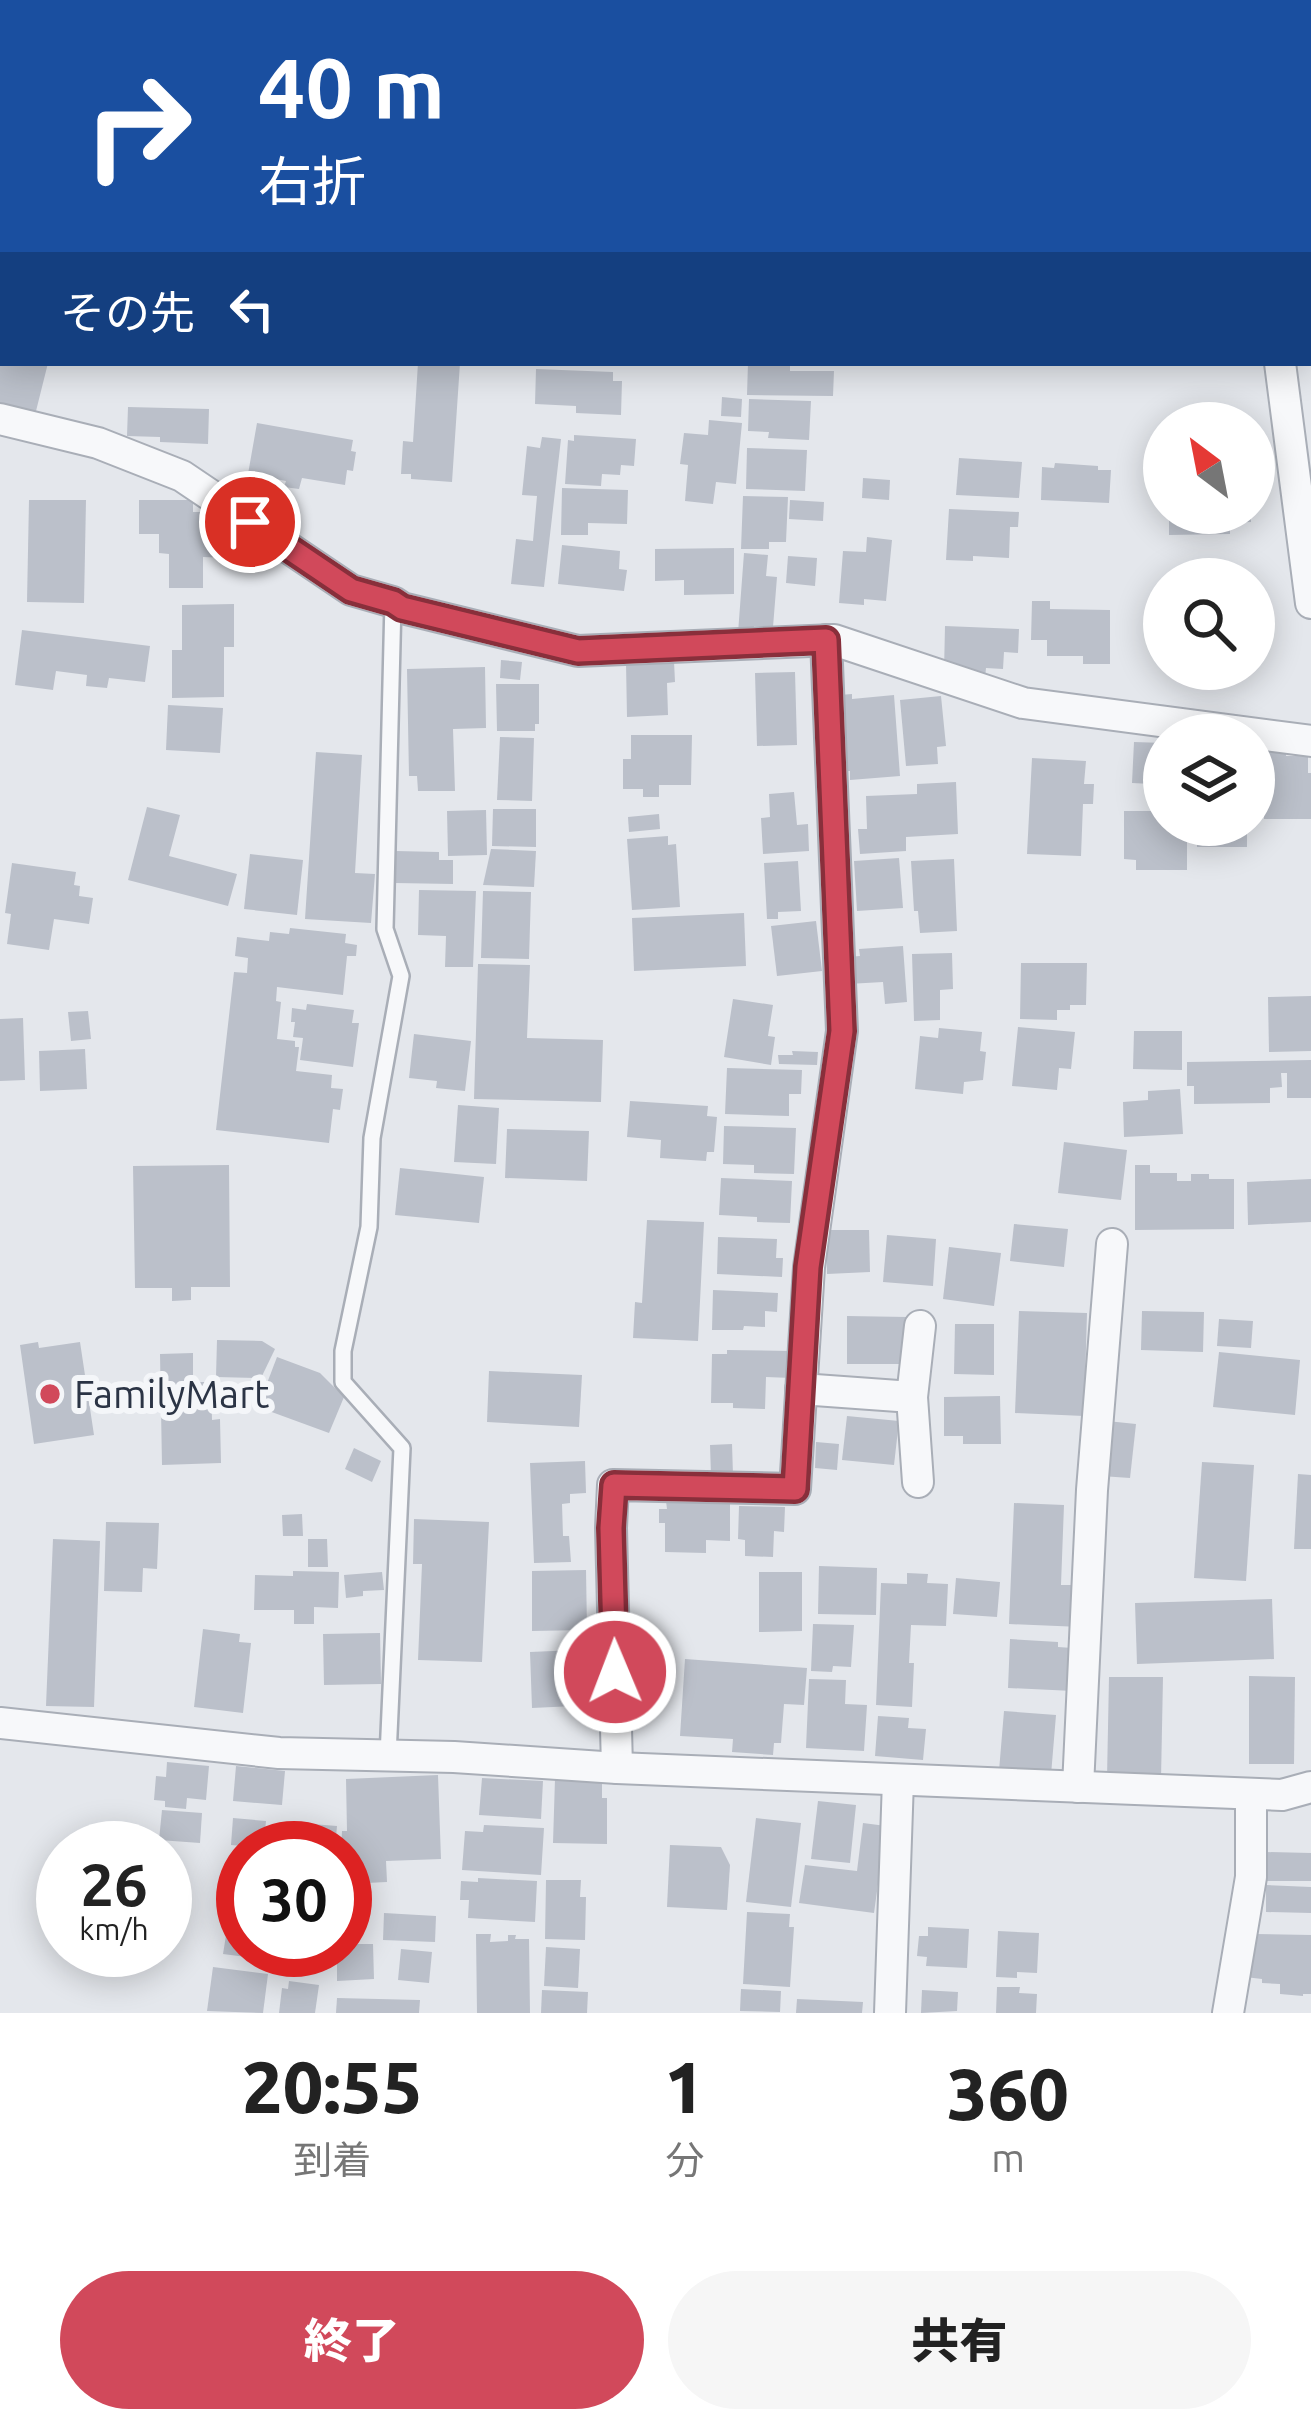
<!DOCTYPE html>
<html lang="ja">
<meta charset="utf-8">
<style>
:root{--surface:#fff;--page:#f6f6f6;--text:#222;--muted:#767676;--accent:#d1495b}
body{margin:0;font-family:Ubuntu,"Noto Sans JP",sans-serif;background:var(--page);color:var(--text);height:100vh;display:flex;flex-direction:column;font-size:45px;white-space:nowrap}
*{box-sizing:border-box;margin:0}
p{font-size:39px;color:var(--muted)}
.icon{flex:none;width:66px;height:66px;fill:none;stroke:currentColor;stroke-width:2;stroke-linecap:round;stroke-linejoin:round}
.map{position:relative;height:2013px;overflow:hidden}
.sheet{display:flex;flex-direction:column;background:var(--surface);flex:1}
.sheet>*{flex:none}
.top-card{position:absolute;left:0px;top:0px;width:1311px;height:366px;box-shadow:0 6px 30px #0003;background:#1a4fa0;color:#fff;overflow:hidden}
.needle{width:78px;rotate:328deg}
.controls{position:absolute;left:1143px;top:402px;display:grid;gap:24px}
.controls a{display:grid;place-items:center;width:132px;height:132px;border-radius:50%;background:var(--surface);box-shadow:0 6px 30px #0003;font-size:60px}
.speed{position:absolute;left:36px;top:1821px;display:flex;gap:24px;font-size:60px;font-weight:700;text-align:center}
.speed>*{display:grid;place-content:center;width:156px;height:156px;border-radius:50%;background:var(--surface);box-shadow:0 6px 30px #0003;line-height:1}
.speed small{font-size:30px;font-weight:400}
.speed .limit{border:18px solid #d22;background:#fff;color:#111}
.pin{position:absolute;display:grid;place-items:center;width:102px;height:102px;color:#fff;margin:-51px;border:6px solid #fff;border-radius:50%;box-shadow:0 3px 12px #0007}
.me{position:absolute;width:132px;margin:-66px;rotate:359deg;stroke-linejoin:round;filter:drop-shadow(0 0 9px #0008)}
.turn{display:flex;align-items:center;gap:42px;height:252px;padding:0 60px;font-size:54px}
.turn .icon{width:156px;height:156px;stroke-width:2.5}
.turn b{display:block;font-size:84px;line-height:102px}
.then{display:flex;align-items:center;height:114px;padding:0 60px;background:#0003;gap:24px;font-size:45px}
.eta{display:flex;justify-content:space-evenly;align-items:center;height:204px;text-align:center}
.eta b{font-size:72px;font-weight:800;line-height:84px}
.primary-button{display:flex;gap:24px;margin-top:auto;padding:24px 60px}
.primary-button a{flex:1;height:138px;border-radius:72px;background:var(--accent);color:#fff;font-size:48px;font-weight:800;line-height:138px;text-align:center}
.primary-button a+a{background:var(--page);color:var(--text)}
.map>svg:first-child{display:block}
.building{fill:#bbc0ca}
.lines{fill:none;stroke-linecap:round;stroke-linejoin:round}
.lane-casing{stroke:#a9aeb7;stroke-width:20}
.street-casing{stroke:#a9aeb7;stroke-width:34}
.lane{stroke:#f7f8fa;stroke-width:15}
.street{stroke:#f7f8fa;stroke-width:30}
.route-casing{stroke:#882f3b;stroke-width:30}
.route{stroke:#d1495b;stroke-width:21}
.poi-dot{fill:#d1495b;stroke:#f4f6f9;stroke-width:4.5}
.labels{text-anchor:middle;stroke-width:12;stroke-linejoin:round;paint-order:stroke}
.poi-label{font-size:39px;fill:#2b3445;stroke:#f4f6f9;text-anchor:start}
</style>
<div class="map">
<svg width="1311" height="2013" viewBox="0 0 1311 2013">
<rect width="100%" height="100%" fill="#e4e7ec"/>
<!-- building -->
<g class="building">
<polygon points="0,363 48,363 36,411 0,403"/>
<polygon points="418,363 460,363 452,482 411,479 411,474 401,474 403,441 413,442"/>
<polygon points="748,363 790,363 790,371 834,371 833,396 747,395"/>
<polygon points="536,369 613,372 613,381 622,381 621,415 576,413 576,406 535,404"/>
<polygon points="722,397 742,399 741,417 721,416"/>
<polygon points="749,399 811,401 809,440 768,438 769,432 748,431"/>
<polygon points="128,407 209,409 208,444 160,442 160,437 127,436"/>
<polygon points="709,420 742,423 736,484 716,482 713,504 685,501 688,465 680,464 684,433 708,435"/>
<polygon points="257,423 353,440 351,451 356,452 353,471 347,470 345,485 302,478 299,489 284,487 286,481 248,474"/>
<polygon points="574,435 636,439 634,466 621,465 620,475 602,474 601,486 565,484 568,440 574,441"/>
<polygon points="542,437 561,439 544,587 511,584 516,539 533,541 537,496 522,495 527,446 540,448"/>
<polygon points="747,448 807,450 805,491 746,489"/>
<polygon points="959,458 1022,462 1019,498 956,495"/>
<polygon points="1055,463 1098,466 1098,470 1111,470 1109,503 1041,500 1042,467 1054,468"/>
<polygon points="863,478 890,480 889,500 862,498"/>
<polygon points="562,488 628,490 627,524 588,523 588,535 561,535"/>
<polygon points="743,496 788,497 786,542 769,542 769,549 741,549"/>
<polygon points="29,500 86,500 84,603 27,602"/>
<polygon points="139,500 193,500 193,512 209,512 209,519 230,519 229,558 203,557 203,588 169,588 169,554 159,553 159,534 139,534"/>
<polygon points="790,500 824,502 823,521 789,519"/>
<polygon points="949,509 1019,512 1018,527 1010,527 1009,558 973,556 973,561 946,560"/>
<polygon points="1169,513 1251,513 1251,522 1230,523 1230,534 1169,535"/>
<polygon points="867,537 892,540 886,601 864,599 864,605 839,603 843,551 866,552"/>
<polygon points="562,545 620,551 619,569 627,570 624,591 558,584"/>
<polygon points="734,548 734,594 684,595 684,580 655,581 655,549"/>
<polygon points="744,553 768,555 766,576 777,577 773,627 754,626 753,634 738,633"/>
<polygon points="788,556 817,558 815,586 786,583"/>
<polygon points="1032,601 1050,601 1050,609 1110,610 1110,664 1083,664 1083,656 1047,656 1047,640 1031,640"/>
<polygon points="234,604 234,647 224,647 224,697 172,698 172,650 182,650 182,605"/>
<polygon points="945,626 1019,629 1018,653 1004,652 1003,669 986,668 985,678 944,671"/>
<polygon points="22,630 150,646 145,682 109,678 107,688 86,686 87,675 56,671 53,690 15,685"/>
<polygon points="501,660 522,662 520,680 500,678"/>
<polygon points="674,661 675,682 667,683 668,715 627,717 626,663"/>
<polygon points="485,667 486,728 453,729 455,791 418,791 417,776 409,776 407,669"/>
<polygon points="795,672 797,745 757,746 755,673"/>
<polygon points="496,684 539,684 539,724 535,724 535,731 497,731"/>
<polygon points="852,694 852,699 894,695 900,776 850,780 850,771 844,771 839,695"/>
<polygon points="941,696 946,746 937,747 938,764 906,766 900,700"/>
<polygon points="168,705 223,708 220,753 166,750"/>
<polygon points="631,735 692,735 691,785 659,785 659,797 643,797 643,789 623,789 623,759 631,759"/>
<polygon points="500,737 534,738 532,801 497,800"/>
<polygon points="1134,742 1164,743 1164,795 1151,794 1152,784 1132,783"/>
<polygon points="1254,744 1258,744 1258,750 1286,751 1286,756 1308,756 1308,773 1311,773 1311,819 1264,819 1264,802 1254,802"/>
<polygon points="316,752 362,755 355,873 375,874 371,923 305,919"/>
<polygon points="1032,758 1086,761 1084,784 1094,784 1093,804 1083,804 1081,856 1027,854"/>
<polygon points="956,782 958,834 906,837 906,851 860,854 858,829 867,829 866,796 917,794 917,784"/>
<polygon points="794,792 797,825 808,824 809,851 763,854 761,818 770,817 769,794"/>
<polygon points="147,807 180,815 169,856 237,874 228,906 128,880"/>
<polygon points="493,809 536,809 536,847 492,846"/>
<polygon points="486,810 487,855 448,856 447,811"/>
<polygon points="1124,811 1164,811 1164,825 1187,825 1187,870 1136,870 1136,860 1124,859"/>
<polygon points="659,814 660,829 629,832 628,817"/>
<rect x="1197" y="825" width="50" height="22"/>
<polygon points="668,836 668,845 676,844 680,907 632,910 627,839"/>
<polygon points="491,849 536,851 534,887 483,885"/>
<polygon points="396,851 439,852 439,860 453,860 453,884 395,883"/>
<polygon points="250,854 303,860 297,915 244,909"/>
<polygon points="899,858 903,908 857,911 854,861"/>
<polygon points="954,859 957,931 920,933 918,911 914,911 911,861"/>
<polygon points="798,861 801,911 778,912 778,919 767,919 764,863"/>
<polygon points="12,863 76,872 74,885 80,886 79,896 93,898 89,924 54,919 49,950 7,944 11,914 5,913"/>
<polygon points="419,890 476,891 473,967 445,967 446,936 418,935"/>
<polygon points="483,891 531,892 529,959 481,958"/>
<polygon points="744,913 746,966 634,971 632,918"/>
<polygon points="816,921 822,971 777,976 771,926"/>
<polygon points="290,928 346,934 345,943 357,945 356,956 347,956 343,995 277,987 276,1001 281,1002 277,1039 295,1041 295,1047 299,1047 296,1071 332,1075 331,1088 343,1089 340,1110 333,1109 329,1143 216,1130 234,972 247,973 248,958 235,956 237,937 269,941 270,932 289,934"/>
<polygon points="903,946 907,1002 885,1004 883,982 848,984 846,957 860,956 859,949"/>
<polygon points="952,953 953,989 940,990 940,1020 914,1021 912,954"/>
<polygon points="1021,963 1087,963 1086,1005 1070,1005 1070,1010 1057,1010 1057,1020 1020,1019"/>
<polygon points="478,964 530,965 527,1038 603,1040 601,1102 474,1099"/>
<polygon points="1311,996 1311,1051 1269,1052 1268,997"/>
<polygon points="733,999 773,1005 768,1036 775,1037 771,1065 724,1057"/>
<polygon points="307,1004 354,1010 352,1023 359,1023 353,1067 300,1060 303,1038 293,1037 295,1022 291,1022 292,1008 306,1010"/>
<polygon points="88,1011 91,1039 71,1041 68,1012"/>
<polygon points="23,1018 25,1080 0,1081 0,1019"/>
<polygon points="1018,1027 1075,1032 1071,1069 1059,1068 1057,1090 1012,1086"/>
<polygon points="939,1028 982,1032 980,1051 986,1052 983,1080 964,1082 963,1094 915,1089 920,1036 938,1038"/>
<polygon points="1134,1031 1182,1031 1182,1070 1133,1069"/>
<polygon points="414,1034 471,1041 465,1091 436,1088 437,1081 409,1078"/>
<polygon points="85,1049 87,1089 40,1091 39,1051"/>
<polygon points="792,1051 818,1052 817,1065 779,1064 778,1055 793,1055"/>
<polygon points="1311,1060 1311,1098 1287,1098 1287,1073 1281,1073 1282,1087 1270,1088 1270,1103 1194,1104 1194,1086 1187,1086 1187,1062"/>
<polygon points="727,1068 802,1070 801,1094 789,1094 789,1116 725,1114"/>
<polygon points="1180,1089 1183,1134 1124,1137 1123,1102 1148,1100 1148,1091"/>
<polygon points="630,1101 708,1106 707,1116 717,1117 714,1152 707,1152 706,1161 660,1158 661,1140 627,1137"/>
<polygon points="458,1105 499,1108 496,1164 454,1162"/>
<polygon points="724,1126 796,1128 794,1174 754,1173 754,1165 723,1164"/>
<polygon points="507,1129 589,1131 587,1181 505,1178"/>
<polygon points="1064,1142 1127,1150 1121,1200 1058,1193"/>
<polygon points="229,1165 230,1287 191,1287 191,1300 172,1301 172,1288 135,1288 133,1166"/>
<polygon points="1135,1165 1150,1165 1150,1173 1177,1173 1177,1181 1191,1181 1191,1174 1209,1174 1209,1179 1234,1179 1234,1229 1135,1230"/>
<polygon points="400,1168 484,1177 479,1223 395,1215"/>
<polygon points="721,1178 792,1181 790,1223 757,1222 757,1217 719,1215"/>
<polygon points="1311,1179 1311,1222 1248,1225 1247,1182"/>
<polygon points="647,1220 704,1222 698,1341 633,1338 635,1302 642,1303"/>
<polygon points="1014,1224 1068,1229 1064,1267 1010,1261"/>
<polygon points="826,1230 869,1230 870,1272 827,1274"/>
<polygon points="887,1235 936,1239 933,1286 883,1282"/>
<polygon points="718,1237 777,1239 776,1258 783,1258 782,1277 717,1274"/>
<polygon points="949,1247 1001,1253 994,1306 943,1299"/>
<polygon points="713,1290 778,1293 777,1312 765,1311 765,1327 744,1326 743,1330 712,1330"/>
<polygon points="1019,1311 1087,1313 1084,1416 1015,1413"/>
<polygon points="1142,1311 1204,1312 1203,1352 1141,1350"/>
<polygon points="847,1316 908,1317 908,1364 847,1364"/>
<polygon points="1219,1319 1253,1321 1251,1348 1217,1346"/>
<polygon points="955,1324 994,1324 994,1375 954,1374"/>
<polygon points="217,1340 262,1341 275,1349 261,1378 216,1377"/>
<polygon points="38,1342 39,1348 80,1342 94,1435 34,1444 20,1345"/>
<polygon points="727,1350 792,1351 791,1378 766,1377 765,1409 733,1408 733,1403 711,1403 712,1354 727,1354"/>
<polygon points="1219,1352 1300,1360 1295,1415 1213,1407"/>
<polygon points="193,1353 193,1382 211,1382 212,1420 220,1419 221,1463 162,1465 160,1354"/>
<polygon points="277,1357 320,1373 344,1397 329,1433 258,1407"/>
<polygon points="489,1371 582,1375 579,1427 487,1422"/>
<polygon points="1000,1396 1001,1444 963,1444 963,1436 944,1436 944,1397"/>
<polygon points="847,1416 899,1421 894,1465 842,1460"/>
<polygon points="1107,1421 1136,1424 1130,1478 1101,1476"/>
<polygon points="816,1442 839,1444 837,1470 815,1468"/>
<polygon points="732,1444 733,1475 711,1475 710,1445"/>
<polygon points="354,1448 381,1461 372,1482 345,1469"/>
<polygon points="585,1461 586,1493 570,1494 570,1503 562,1504 563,1536 569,1536 571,1562 534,1563 530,1463"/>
<polygon points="1202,1462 1254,1465 1246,1581 1194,1578"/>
<polygon points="1298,1474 1311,1475 1311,1549 1294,1549"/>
<polygon points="666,1501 730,1501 730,1541 706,1540 706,1553 665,1552 665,1523 659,1523 659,1509 667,1509"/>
<polygon points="1014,1503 1064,1505 1061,1585 1082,1585 1081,1627 1009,1624"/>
<polygon points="739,1506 785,1507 784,1532 774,1531 773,1557 745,1556 745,1540 738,1539"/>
<polygon points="302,1514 303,1536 283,1536 282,1515"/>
<polygon points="414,1519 489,1522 482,1662 418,1660 422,1564 413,1564"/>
<polygon points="106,1522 159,1523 157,1569 143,1568 142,1592 104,1591"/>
<polygon points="53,1539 100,1541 94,1707 46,1706"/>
<polygon points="308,1539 327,1539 328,1567 308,1567"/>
<polygon points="819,1566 877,1568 876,1615 818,1614"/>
<polygon points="586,1570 587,1630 532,1631 532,1571"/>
<polygon points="293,1571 339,1572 338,1608 314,1607 314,1624 294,1624 294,1610 254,1610 255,1575 293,1576"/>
<polygon points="382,1572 384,1590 363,1591 363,1596 346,1598 344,1575"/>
<polygon points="759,1572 802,1572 802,1631 759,1632"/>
<polygon points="907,1573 928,1574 927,1583 948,1584 946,1626 911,1625 909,1663 914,1663 912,1707 876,1705 881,1583 907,1584"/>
<polygon points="956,1578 1000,1582 997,1617 953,1614"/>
<polygon points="1272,1599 1274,1659 1137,1664 1135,1603"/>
<polygon points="813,1624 854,1625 851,1667 833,1666 832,1672 811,1671"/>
<polygon points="203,1629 240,1634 239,1642 251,1643 243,1713 194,1707"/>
<polygon points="380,1633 381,1684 324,1685 323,1634"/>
<polygon points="1010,1639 1058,1642 1058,1647 1072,1648 1073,1691 1008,1688"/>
<polygon points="599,1649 600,1687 573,1689 574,1706 532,1708 530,1652"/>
<polygon points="685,1659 807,1668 804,1705 784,1704 781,1743 774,1743 773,1755 732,1752 733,1739 680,1736"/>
<polygon points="1249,1676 1295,1677 1294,1764 1249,1764"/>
<polygon points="1109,1677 1163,1677 1161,1779 1107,1778"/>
<polygon points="809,1679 846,1680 845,1704 867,1705 864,1751 806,1748"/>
<polygon points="1004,1711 1056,1715 1051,1775 999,1771"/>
<polygon points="878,1716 909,1718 908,1728 926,1729 923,1760 875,1756"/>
<polygon points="167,1762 209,1766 206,1800 187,1798 186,1809 165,1807 165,1801 154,1800 156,1776 166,1777"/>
<polygon points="236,1766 285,1771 282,1805 233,1801"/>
<polygon points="438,1775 441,1859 386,1861 387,1882 345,1884 345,1848 341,1848 342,1831 347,1831 346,1779"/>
<polygon points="482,1778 543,1781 541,1819 479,1815"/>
<polygon points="555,1779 602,1780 602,1798 607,1798 607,1844 553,1843"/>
<polygon points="818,1801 856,1805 850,1863 811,1859"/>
<polygon points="162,1810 202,1813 200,1843 159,1840"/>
<polygon points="233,1818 266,1821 263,1848 231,1845"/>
<polygon points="756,1818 801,1823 791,1907 746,1902"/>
<polygon points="299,1823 337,1826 335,1848 297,1848"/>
<polygon points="863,1823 886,1826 874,1913 799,1903 805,1865 857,1871"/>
<polygon points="484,1825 544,1828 541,1875 462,1870 465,1831 483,1832"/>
<polygon points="670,1845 721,1847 730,1865 727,1910 667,1907"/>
<polygon points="1266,1852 1311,1853 1311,1881 1266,1881"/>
<polygon points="478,1878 537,1881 535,1922 468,1918 469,1900 460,1900 461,1881 478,1882"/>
<polygon points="546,1880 581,1880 580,1897 586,1897 585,1940 545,1939"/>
<polygon points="1266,1885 1311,1887 1311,1913 1266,1912"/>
<polygon points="47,1895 63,1896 63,1922 46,1921"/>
<polygon points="747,1912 790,1914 789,1927 794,1927 790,1987 743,1984"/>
<polygon points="384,1913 436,1916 435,1942 383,1940"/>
<polygon points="232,1916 243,1918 243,1950 271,1950 269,1960 223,1954 228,1923 231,1924"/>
<polygon points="928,1927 969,1929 967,1968 926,1966 927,1957 917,1956 919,1936 928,1936"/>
<polygon points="998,1931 1039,1933 1037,1973 1017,1972 1017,1978 996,1977"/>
<polygon points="476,1934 491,1934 490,1942 508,1941 508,1935 516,1935 515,1939 529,1939 530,2013 477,2013"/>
<polygon points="1255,1934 1311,1935 1311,1994 1303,1994 1303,1996 1280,1994 1280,1984 1262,1983 1262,1979 1245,1977"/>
<polygon points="345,1944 373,1944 374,1979 337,1981 337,1950 345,1950"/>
<polygon points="546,1947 580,1949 578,1988 544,1986"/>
<polygon points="401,1949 432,1952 429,1983 398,1980"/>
<polygon points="105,1950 124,1950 123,1975 103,1975"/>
<polygon points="295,1950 329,1950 327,1970 293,1967"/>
<polygon points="213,1967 268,1974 263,2013 207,2011"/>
<polygon points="289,1981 319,1985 315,2013 279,2013 282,1988 288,1989"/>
<polygon points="997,1987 1020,1987 1019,1993 1037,1994 1036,2013 996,2013"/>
<polygon points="741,1989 781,1991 780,2012 740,2011"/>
<polygon points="542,1990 588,1992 587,2013 541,2013"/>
<polygon points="922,1990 958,1992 957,2011 921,2013"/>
<polygon points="337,1998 420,2000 419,2013 336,2013"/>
<polygon points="797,1999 863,2002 862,2013 796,2013"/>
</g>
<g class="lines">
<defs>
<polyline id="lane" points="388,1756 402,1448 343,1382 343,1351 369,1227 372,1138 401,976 385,929 393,602"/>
<g id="street">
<polyline points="720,0 738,3"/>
<polyline points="1237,0 1237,3"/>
<polyline points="1280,363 1311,603"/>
<polyline points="0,419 98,443 182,476 351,590 393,602 402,608 578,651 834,640 1023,703 1311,741"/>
<polyline points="801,1389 912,1397"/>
<polyline points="918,1482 912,1397 920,1326"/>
<polyline points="0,1723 279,1753 454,1757 617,1768 1282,1795 1311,1787"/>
<polyline points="617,1768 611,1528 613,1485 795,1489 809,1267 842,1031 826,640"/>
<polyline points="1078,1787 1092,1490 1112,1244"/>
<polyline points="890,2013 898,1780"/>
<polyline points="1228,2013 1251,1877 1251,1794"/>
</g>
</defs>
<!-- lane casing -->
<use href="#lane" class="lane-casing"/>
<!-- street casing -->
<use href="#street" class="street-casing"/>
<!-- lane -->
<use href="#lane" class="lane"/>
<!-- street -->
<use href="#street" class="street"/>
</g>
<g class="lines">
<defs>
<polyline id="route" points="250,522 351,590 393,602 402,608 578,651 826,640 842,1031 808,1267 795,1489 614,1485 611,1528 615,1672"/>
</defs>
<!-- route casing -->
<use href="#route" class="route-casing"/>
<!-- route -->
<use href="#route" class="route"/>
</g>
<!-- markers -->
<circle class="poi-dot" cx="50" cy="1394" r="12"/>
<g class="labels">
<!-- poi labels -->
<g class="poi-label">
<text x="74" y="1408">FamilyMart</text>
</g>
</g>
</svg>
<div class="controls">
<a><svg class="needle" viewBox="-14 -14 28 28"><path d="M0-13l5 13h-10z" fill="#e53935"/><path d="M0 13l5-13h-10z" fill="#767676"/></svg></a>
<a><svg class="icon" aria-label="search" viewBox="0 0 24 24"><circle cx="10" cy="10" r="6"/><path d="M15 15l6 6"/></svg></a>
<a><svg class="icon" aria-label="layers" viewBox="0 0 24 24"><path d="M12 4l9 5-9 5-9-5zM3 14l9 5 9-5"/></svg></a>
</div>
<div class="speed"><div>26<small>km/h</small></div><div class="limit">30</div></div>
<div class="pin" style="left:250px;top:522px;background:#d93025"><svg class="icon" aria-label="arrive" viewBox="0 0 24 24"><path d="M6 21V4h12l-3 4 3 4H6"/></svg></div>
<svg class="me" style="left:615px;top:1672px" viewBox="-20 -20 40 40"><circle r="17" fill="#d1495b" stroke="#fff" stroke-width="3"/><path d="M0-11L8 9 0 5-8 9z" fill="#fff"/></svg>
<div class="top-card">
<div class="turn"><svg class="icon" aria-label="right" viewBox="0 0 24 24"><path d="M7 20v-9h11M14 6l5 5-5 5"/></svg><div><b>40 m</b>右折</div></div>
<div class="then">その先<svg class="icon" aria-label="left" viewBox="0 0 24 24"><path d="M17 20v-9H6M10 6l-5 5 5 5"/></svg></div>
</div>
</div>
<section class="sheet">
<div class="eta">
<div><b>20:55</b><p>到着</p></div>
<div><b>1</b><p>分</p></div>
<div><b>360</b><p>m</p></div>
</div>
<div class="primary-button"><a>終了</a><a>共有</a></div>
</section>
